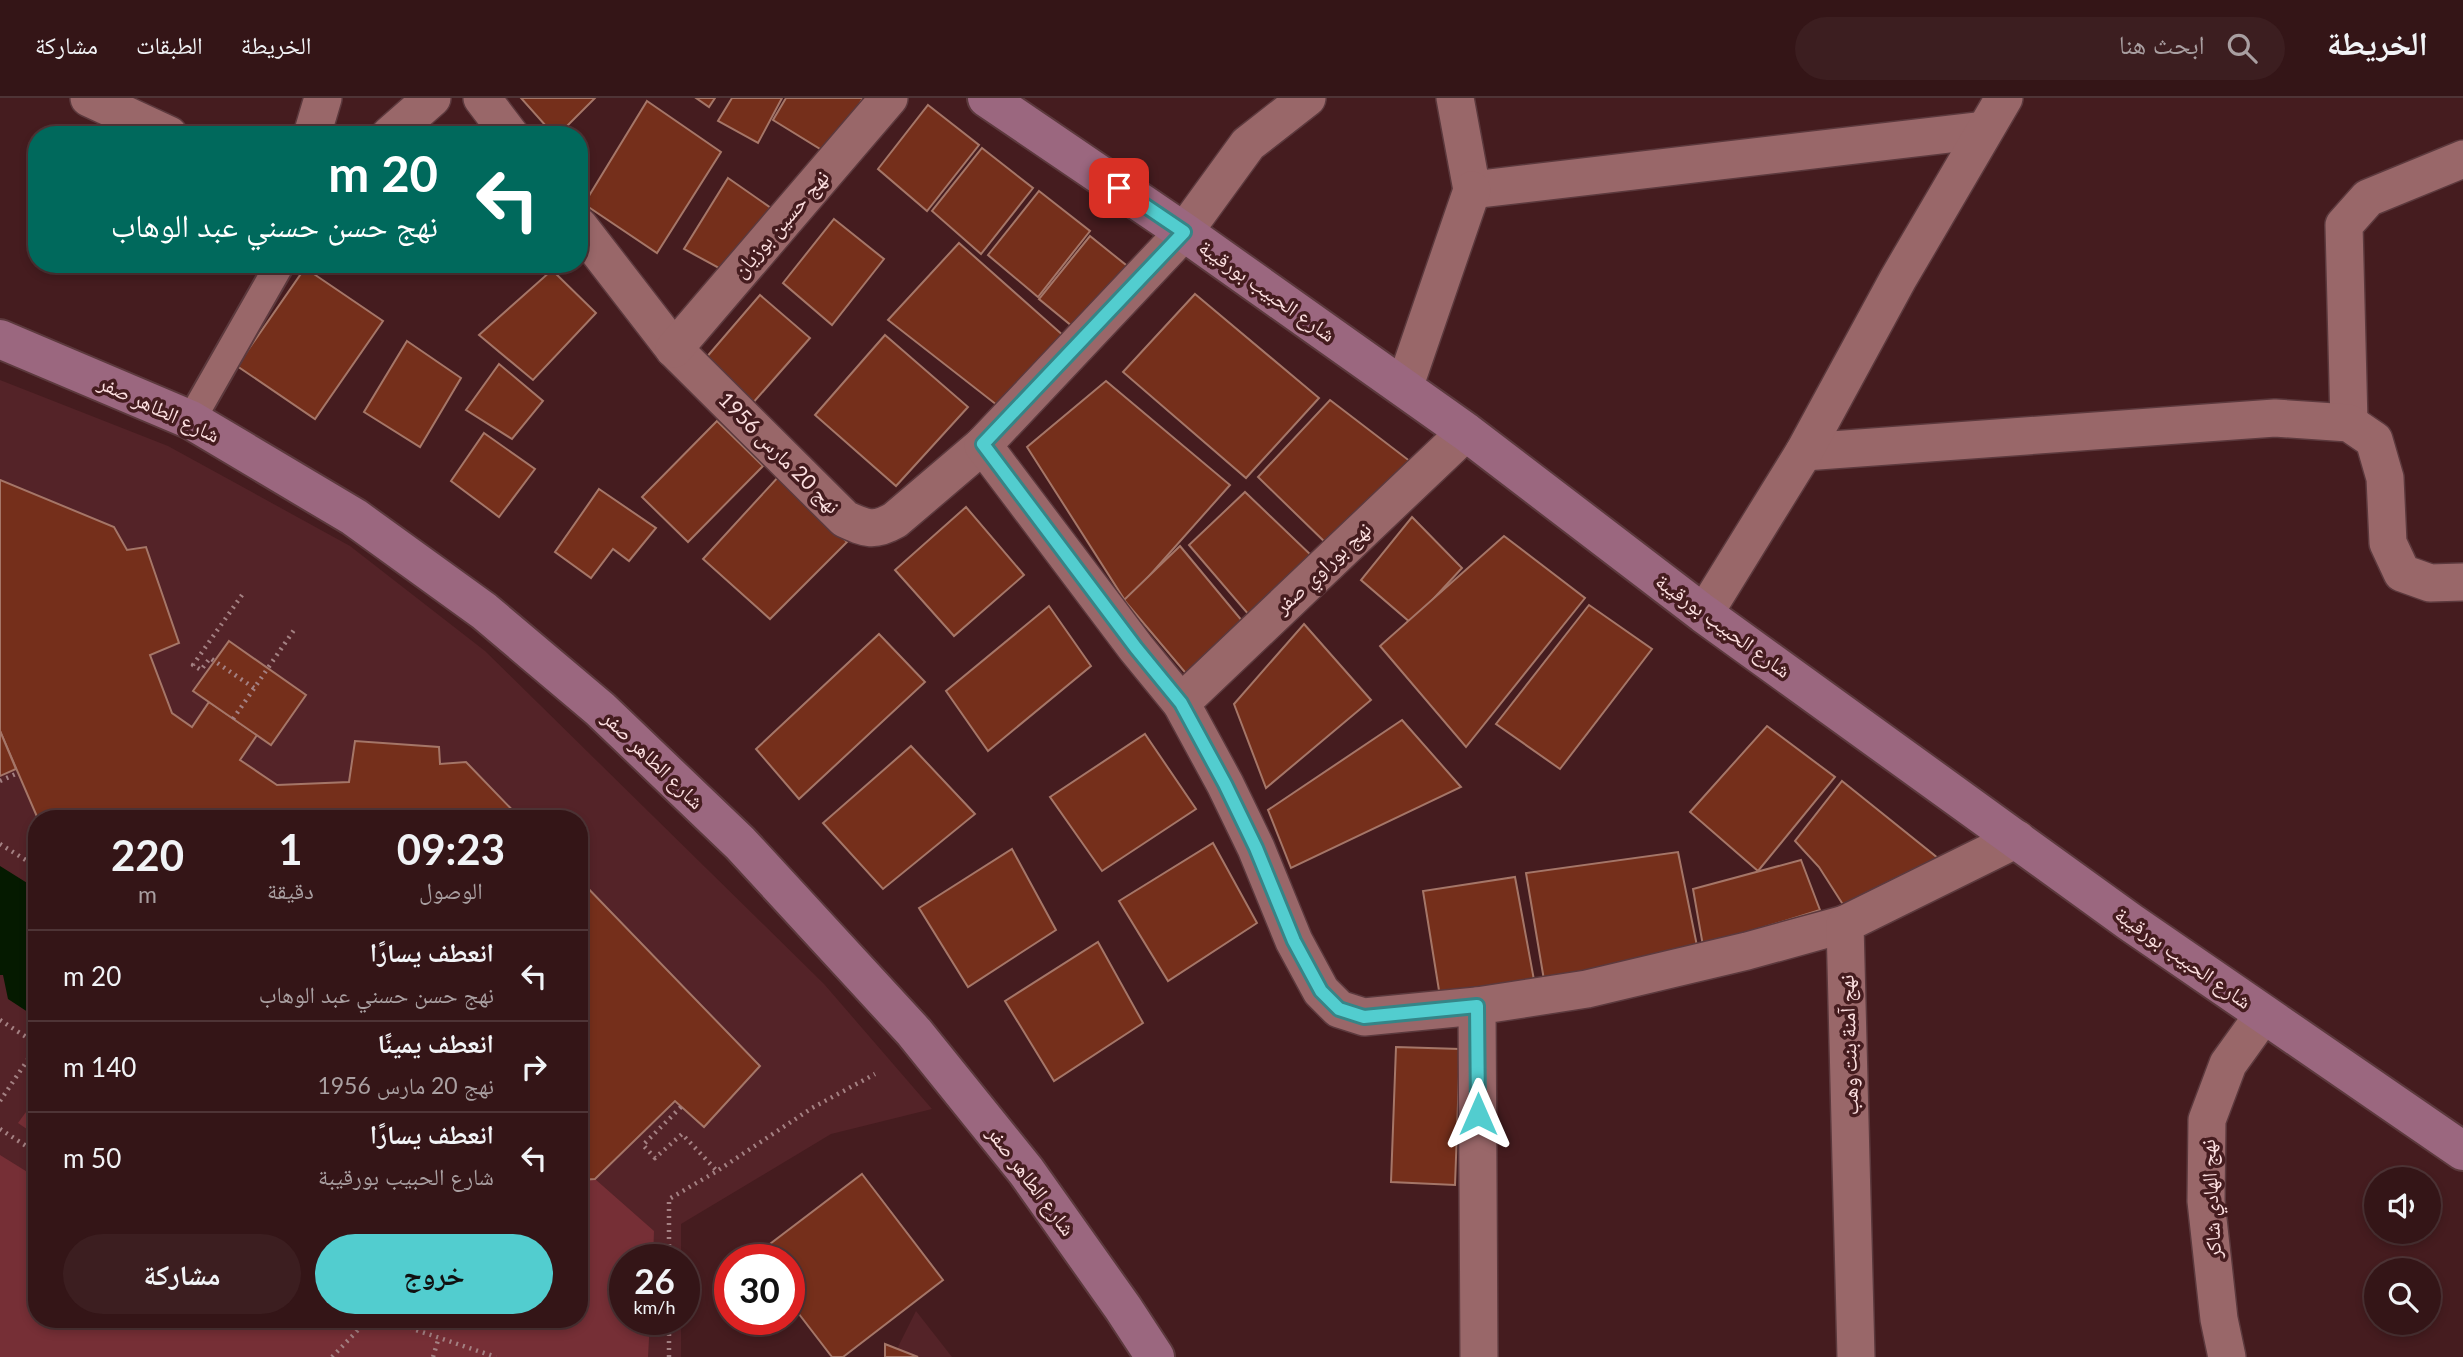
<!DOCTYPE html>
<html lang="ar">
<meta charset="utf-8">
<style>
:root{--surface:#341517;--page:#3c1e20;--text:#f1f3f6;--muted:#a99fa1;--line:#4e3436;--accent:#52cdcf}
body{margin:0;font-family:Lato,"Noto Naskh Arabic",sans-serif;background:var(--page);color:var(--text);direction:rtl;height:100vh;display:flex;flex-direction:column;font-size:26px;white-space:nowrap}
*{box-sizing:border-box;margin:0}
p{font-size:23px;color:var(--muted)}
.icon{flex:none;width:38px;height:38px;fill:none;stroke:currentColor;stroke-width:2;stroke-linecap:round;stroke-linejoin:round}
.map{position:relative;flex:1;overflow:hidden;direction:ltr}
.details{position:absolute;left:28px;top:712px;width:560px;height:518px;display:flex;flex-direction:column;background:var(--surface);border-radius:28px;box-shadow:0 4px 10px #0003,0 0 0 2px var(--line);direction:rtl}
.details>*{flex:none}
.top-card{position:absolute;left:28px;top:28px;width:560px;height:147px;border-radius:28px;box-shadow:0 4px 10px #0003,0 0 0 2px var(--line);direction:rtl;background:#00695c;color:#fff;overflow:hidden}
.buttons{position:absolute;left:2364px;top:1069px;display:grid;gap:14px}
.buttons a{display:grid;place-items:center;width:77px;height:77px;border-radius:50%;background:var(--surface);box-shadow:0 4px 10px #0003,0 0 0 2px var(--line);font-size:35px}
.speed{position:absolute;left:609px;top:1146px;display:flex;gap:14px;font-size:35px;font-weight:700;text-align:center}
.speed>*{display:grid;place-content:center;width:91px;height:91px;border-radius:50%;background:var(--surface);box-shadow:0 4px 10px #0003,0 0 0 2px var(--line);line-height:1}
.speed small{font-size:18px;font-weight:400}
.speed .limit{border:10px solid #d22;background:#fff;color:#111}
.pin{position:absolute;display:grid;place-items:center;width:60px;height:60px;color:#fff;margin:-30px;border-radius:14px;box-shadow:0 4px 10px #0006}
.me{position:absolute;width:77px;margin:-38px;rotate:0deg;stroke-linejoin:round;filter:drop-shadow(0 0 5px #0008)}
.turn{display:flex;align-items:center;gap:24px;height:147px;padding:0 35px;font-size:32px}
.turn .icon{width:91px;height:91px;stroke-width:2.5}
.turn b{display:block;font-size:49px;line-height:60px}
.eta{display:flex;justify-content:space-evenly;align-items:center;height:119px;text-align:center}
.eta b{font-size:42px;font-weight:700;line-height:49px}
.primary-button{display:flex;gap:14px;margin-top:auto;padding:14px 35px}
.primary-button a{flex:1;height:80px;border-radius:42px;background:var(--accent);color:#111;font-size:28px;font-weight:700;line-height:80px;text-align:center}
.primary-button a+a{background:var(--page);color:var(--text)}
ul{padding:0;list-style:none}
li{display:flex;align-items:center;gap:21px;height:91px;padding:0 35px;border-top:2px solid var(--line)}
li div{flex:1}
li b{display:block;font-size:26px}
li em{font-style:normal}
header{display:flex;align-items:center;gap:42px;box-sizing:border-box;height:98px;padding:0 35px;background:var(--surface);border-bottom:2px solid var(--line)}
header strong{font-size:33px}
nav{display:flex;gap:38px;margin-inline-start:auto;font-size:24px}
.search{width:490px;height:63px;background:var(--page);display:flex;align-items:center;gap:18px;box-sizing:border-box;padding:0 24px;border-radius:38px;color:var(--muted);font-size:26px}
.map>svg:first-child{display:block}
.built{fill:#542328;fill-rule:evenodd}
.green{fill:#762f36}
.water{fill:#051a00}
.building{fill:#752f1b;stroke:#a57668;stroke-width:2}
.lines{fill:none;stroke-linecap:round;stroke-linejoin:round}
.pedestrian-casing{stroke:#5c393d;stroke-width:32}
.minor-casing{stroke:#5c393d;stroke-width:40}
.secondary-casing{stroke:#5c393d;stroke-width:42}
.path{stroke:#a48183;stroke-width:4.5;stroke-dasharray:2 5;stroke-linecap:butt}
.pedestrian{stroke:#996769;stroke-width:28}
.minor{stroke:#996769;stroke-width:37}
.secondary{stroke:#9b677f;stroke-width:38}
.route-casing{stroke:#358587;stroke-width:18}
.route{stroke:#52cdcf;stroke-width:12}
.labels{text-anchor:middle;stroke-width:7;stroke-linejoin:round;paint-order:stroke}
.street-label{font-size:21px;fill:#fcdfe0;stroke:#451c1f}
</style>
<header>
<strong>الخريطة</strong>
<div class="search"><svg class="icon" aria-label="search" viewBox="0 0 24 24"><circle cx="10" cy="10" r="6"/><path d="M15 15l6 6"/></svg>ابحث هنا</div>
<nav><a>الخريطة</a><a>الطبقات</a><a>مشاركة</a></nav>
</header>
<div class="map">
<svg width="2463" height="1259" viewBox="0 0 2463 1259">
<rect width="100%" height="100%" fill="#451c1f"/>
<!-- built -->
<g class="built">
<path d="M 0,282 L 168,348 L 350,448 L 485,553 L 824,886 L 932,1011 L 831,1036 L 681,1126 L 681,1162 L 625,1162 L 625,1222 L 681,1222 L 681,1259 L 0,1259 ZM 37,721 L 579,721 L 579,1222 L 37,1222 Z"/>
<polygon points="916,1213 952,1259 893,1259"/>
</g>
<!-- green -->
<g class="green">
<polygon points="37,999 37,1038 18,1025"/>
<polygon points="0,1057 37,1080 37,1222 579,1222 579,1082 595,1081 654,1133 653,1162 625,1162 625,1222 650,1222 648,1259 0,1259"/>
</g>
<!-- water -->
<polygon class="water" points="0,768 32,788 37,816 37,920 8,901 3,877 0,877"/>
<!-- building -->
<g class="building">
<polygon points="521,0 595,0 558,37 554,37"/>
<polygon points="696,0 715,0 709,9"/>
<polygon points="732,0 782,0 758,45 718,23"/>
<polygon points="786,0 863,0 830,57 773,22"/>
<polygon points="647,3 721,54 657,155 584,106"/>
<polygon points="928,7 979,47 927,113 878,71"/>
<polygon points="982,50 1033,90 981,156 932,113"/>
<polygon points="728,80 781,117 730,176 684,151"/>
<polygon points="1039,93 1090,133 1038,199 988,157"/>
<polygon points="834,121 884,161 832,227 783,185"/>
<polygon points="1090,138 1131,171 1078,233 1039,201"/>
<polygon points="959,145 1065,239 1002,311 888,222"/>
<polygon points="305,170 383,223 315,321 237,268"/>
<polygon points="552,172 596,215 533,282 479,237"/>
<polygon points="1195,196 1319,300 1246,380 1123,274"/>
<polygon points="760,197 810,240 752,306 705,261"/>
<polygon points="885,237 968,309 896,388 815,317"/>
<polygon points="407,243 461,280 420,349 364,314"/>
<polygon points="499,266 543,303 512,341 466,312"/>
<polygon points="1106,283 1230,387 1126,504 1027,349"/>
<polygon points="1330,302 1411,364 1329,448 1258,379"/>
<polygon points="717,323 763,368 688,444 642,399"/>
<polygon points="484,335 535,371 499,419 451,383"/>
<polygon points="780,377 847,444 770,521 703,461"/>
<polygon points="0,382 114,429 127,452 146,449 179,545 150,557 172,615 192,629 209,604 257,637 240,662 277,687 349,684 355,643 439,649 440,666 466,664 521,721 38,721 0,633"/>
<polygon points="599,391 656,430 629,463 613,451 591,480 555,454"/>
<polygon points="1245,394 1313,459 1255,524 1189,447"/>
<polygon points="966,409 1024,477 954,538 895,472"/>
<polygon points="1412,419 1462,470 1411,525 1361,482"/>
<polygon points="1504,438 1585,500 1466,649 1380,548"/>
<polygon points="1180,448 1243,524 1189,579 1124,502"/>
<polygon points="1589,507 1652,551 1560,671 1496,626"/>
<polygon points="1049,508 1091,568 988,653 946,593"/>
<polygon points="1304,526 1371,602 1266,690 1234,606"/>
<polygon points="879,536 925,584 799,701 756,651"/>
<polygon points="229,543 306,597 271,647 193,593"/>
<polygon points="1402,622 1461,689 1291,770 1268,712"/>
<polygon points="1767,628 1835,679 1758,773 1690,714"/>
<polygon points="0,633 16,671 0,678"/>
<polygon points="1145,636 1196,711 1102,773 1050,699"/>
<polygon points="911,648 975,716 883,791 823,725"/>
<polygon points="1842,683 1939,761 1849,816 1819,769 1795,743"/>
<polygon points="1213,745 1257,825 1168,883 1119,803"/>
<polygon points="1012,751 1056,832 968,889 919,810"/>
<polygon points="1678,754 1697,848 1544,882 1526,775"/>
<polygon points="1801,762 1820,812 1703,848 1693,791"/>
<polygon points="1515,779 1534,882 1441,905 1423,793"/>
<polygon points="579,781 760,968 704,1029 675,1003 595,1081 579,1082"/>
<polygon points="1098,844 1143,925 1054,983 1005,903"/>
<polygon points="1396,949 1460,951 1455,1087 1391,1084"/>
<polygon points="862,1076 943,1182 843,1259 832,1259 789,1203 789,1162 757,1162 754,1158"/>
<polygon points="885,1246 918,1259 885,1259"/>
</g>
<g class="lines">
<defs>
<polyline id="pedestrian" points="191,322 280,166"/>
<g id="minor">
<polyline points="89,0 169,37"/>
<polyline points="482,0 510,37"/>
<polyline points="1455,0 1472,92 1984,32"/>
<polyline points="312,37 323,0"/>
<polyline points="390,37 432,0"/>
<path d="M 579,128 L 674,251 L 845,421 C 867,431 874,434 895,422 L 983,347 L 1184,134 L 1248,46 L 1307,0"/>
<polyline points="674,251 889,0"/>
<polyline points="1404,290 1472,92"/>
<polyline points="2349,325 2344,127 2368,100 2463,61"/>
<polyline points="983,347 1136,550 1181,605 1225,686 1256,750 1294,843 1321,893 1339,911 1364,919 1477,908"/>
<polyline points="1804,354 2275,320 2349,325 2374,342 2385,380 2388,445 2402,475 2430,485 2463,484"/>
<polyline points="1704,516 1804,354 1898,181 2004,0"/>
<polyline points="1181,605 1466,334"/>
<polyline points="1479,1259 1477,908 1587,891 1747,853 1845,826"/>
<polyline points="1856,1259 1845,826 2017,741"/>
<polyline points="2227,1259 2219,1221 2206,1103 2207,1022 2228,966 2264,916"/>
</g>
<g id="secondary">
<polyline points="987,0 1184,134 1466,334 1704,516 2130,824 2463,1053"/>
<polyline points="0,241 191,322 354,419 484,513 600,611 740,745 914,934 1026,1073 1123,1210 1155,1259"/>
</g>
</defs>
<!-- pedestrian casing -->
<use href="#pedestrian" class="pedestrian-casing"/>
<!-- minor casing -->
<use href="#minor" class="minor-casing"/>
<!-- secondary casing -->
<use href="#secondary" class="secondary-casing"/>
<!-- path -->
<g class="path">
<polyline points="242,497 193,567 201,572 210,560 254,590"/>
<polyline points="233,621 294,532"/>
<polyline points="0,683 18,675"/>
<polyline points="0,746 37,769"/>
<polyline points="0,922 37,946"/>
<polyline points="0,1003 37,948"/>
<polyline points="681,1009 643,1047 655,1060 682,1036 717,1073"/>
<polyline points="0,1031 37,1055"/>
<polyline points="669,1162 669,1101 717,1073 812,1010 875,976"/>
<polyline points="398,1222 413,1231 496,1259"/>
<polyline points="332,1259 357,1233 365,1222"/>
<polyline points="433,1259 439,1239"/>
<polyline points="669,1259 669,1222"/>
</g>
<!-- pedestrian -->
<use href="#pedestrian" class="pedestrian"/>
<!-- minor -->
<use href="#minor" class="minor"/>
<!-- secondary -->
<use href="#secondary" class="secondary"/>
</g>
<g class="lines">
<defs>
<polyline id="route" points="1119,90 1184,134 983,346 1136,550 1181,605 1225,686 1256,750 1294,843 1321,893 1339,911 1364,919 1477,908 1478,1016"/>
</defs>
<!-- route casing -->
<use href="#route" class="route-casing"/>
<!-- route -->
<use href="#route" class="route"/>
</g>
<g class="labels">
<!-- street labels -->
<g class="street-label">
<text transform="translate(781 126) rotate(-49)" y="7">نهج حسين بوزيان</text>
<text transform="translate(1267 193) rotate(35)" y="7">شارع الحبيب بورقيبة</text>
<text transform="translate(159 311) rotate(25)" y="7">شارع الطاهر صفر</text>
<text transform="translate(779 355) rotate(45)" y="7">نهج 20 مارس 1956</text>
<text transform="translate(1323 470) rotate(-43)" y="7">نهج بوراوي صفر</text>
<text transform="translate(1723 528) rotate(36)" y="7">شارع الحبيب بورقيبة</text>
<text transform="translate(653 662) rotate(44)" y="7">شارع الطاهر صفر</text>
<text transform="translate(2183 860) rotate(35)" y="7">شارع الحبيب بورقيبة</text>
<text transform="translate(1849 947) rotate(-92)" y="7">نهج آمنة بنت وهب</text>
<text transform="translate(1031 1083) rotate(53)" y="7">شارع الطاهر صفر</text>
<text transform="translate(2211 1101) rotate(-93)" y="7">نهج الهادي شاكر</text>
</g>
</g>
</svg>
<div class="buttons">
<a><svg class="icon" aria-label="sound" viewBox="0 0 24 24"><path d="M4 9h4l5-4v14l-5-4H4zM17 9q2 3 0 6"/></svg></a>
<a><svg class="icon" aria-label="search" viewBox="0 0 24 24"><circle cx="10" cy="10" r="6"/><path d="M15 15l6 6"/></svg></a>
</div>
<div class="speed"><div>26<small>km/h</small></div><div class="limit">30</div></div>
<div class="pin" style="left:1119px;top:90px;background:#d93025"><svg class="icon" aria-label="arrive" viewBox="0 0 24 24"><path d="M6 21V4h12l-3 4 3 4H6"/></svg></div>
<svg class="me" style="left:1478px;top:1016px" viewBox="-20 -20 40 40"><path d="M0-17L14 15 0 8-14 15z" fill="#52cdcf" stroke="#fff" stroke-width="4"/></svg>
<div class="top-card">
<div class="turn"><svg class="icon" aria-label="left" viewBox="0 0 24 24"><path d="M17 20v-9H6M10 6l-5 5 5 5"/></svg><div><b>20 m</b>نهج حسن حسني عبد الوهاب</div></div>
</div>
<section class="details">
<div class="eta">
<div><b>09:23</b><p>الوصول</p></div>
<div><b>1</b><p>دقيقة</p></div>
<div><b>220</b><p>m</p></div>
</div>
<ul>
<li><svg class="icon" aria-label="left" viewBox="0 0 24 24"><path d="M17 20v-9H6M10 6l-5 5 5 5"/></svg><div><b>انعطف يسارًا</b><p>نهج حسن حسني عبد الوهاب</p></div><em>20 m</em></li>
<li><svg class="icon" aria-label="right" viewBox="0 0 24 24"><path d="M7 20v-9h11M14 6l5 5-5 5"/></svg><div><b>انعطف يمينًا</b><p>نهج 20 مارس 1956</p></div><em>140 m</em></li>
<li><svg class="icon" aria-label="left" viewBox="0 0 24 24"><path d="M17 20v-9H6M10 6l-5 5 5 5"/></svg><div><b>انعطف يسارًا</b><p>شارع الحبيب بورقيبة</p></div><em>50 m</em></li>
</ul>
<div class="primary-button"><a>خروج</a><a>مشاركة</a></div>
</section>
</div>
